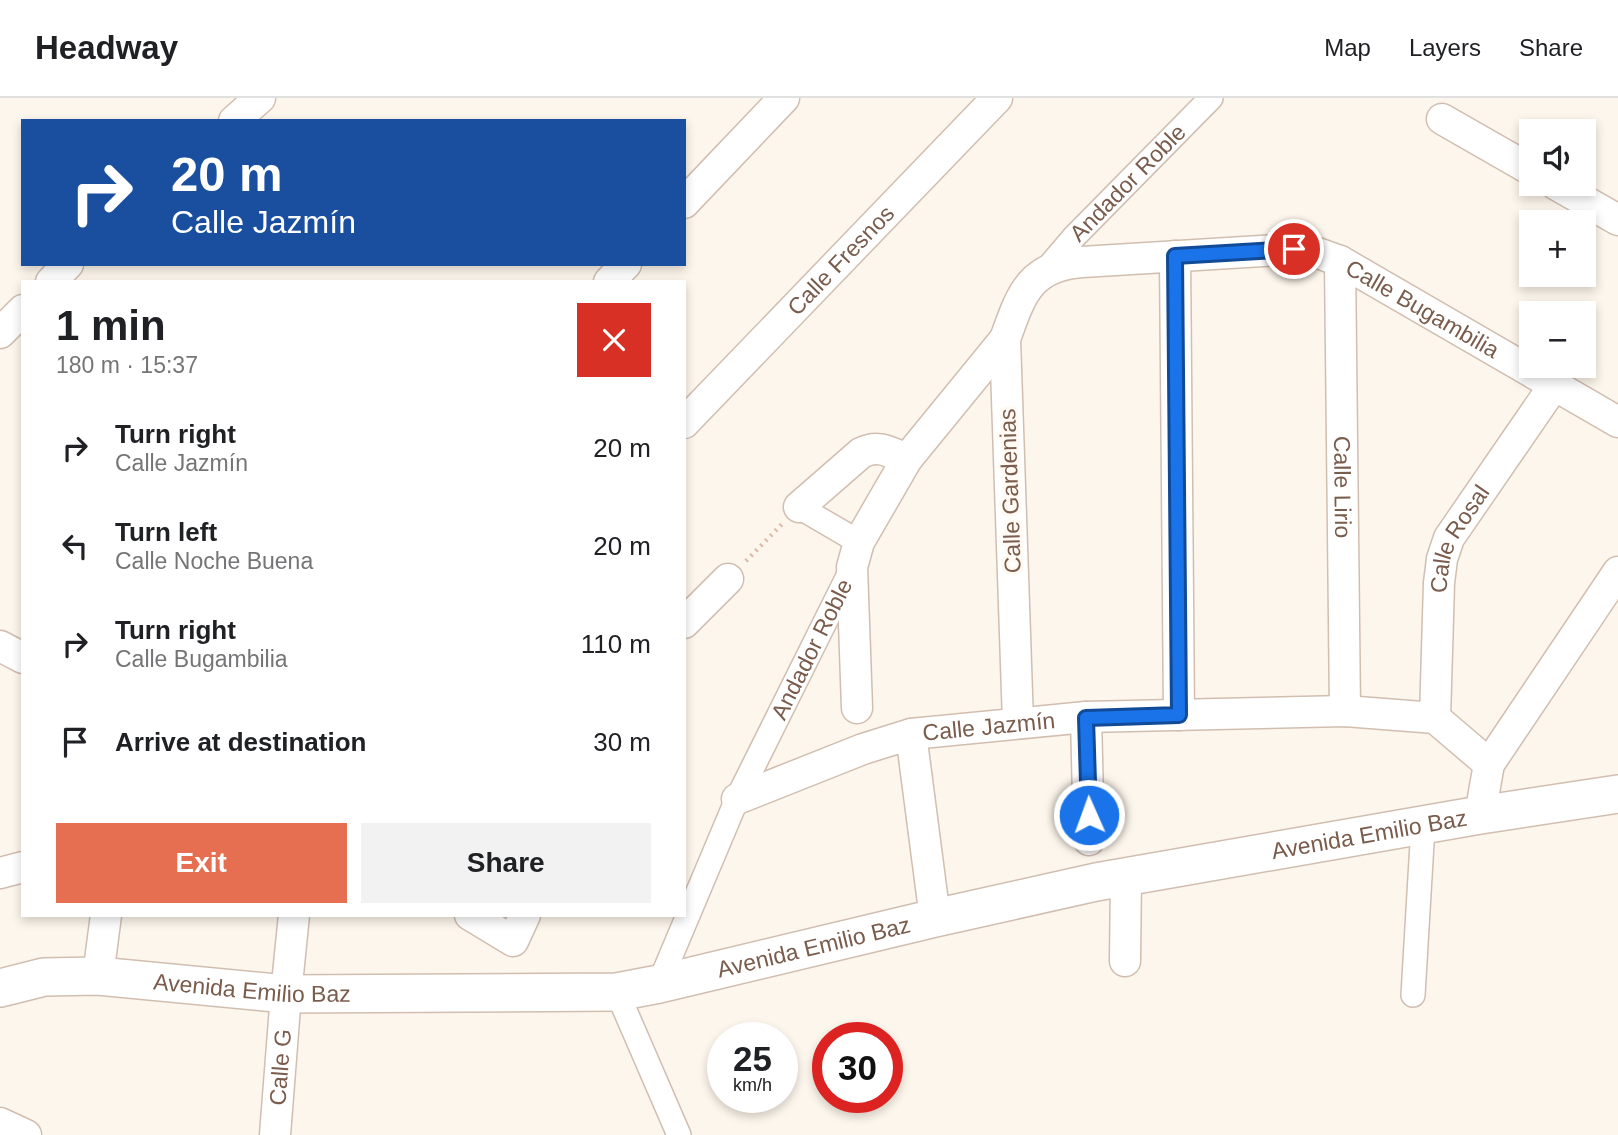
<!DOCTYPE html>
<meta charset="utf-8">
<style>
:root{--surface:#fff;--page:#f2f2f2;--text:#202124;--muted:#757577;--line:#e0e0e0;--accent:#e76f51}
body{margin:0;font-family:Helvetica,sans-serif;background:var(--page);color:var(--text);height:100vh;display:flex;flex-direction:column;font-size:26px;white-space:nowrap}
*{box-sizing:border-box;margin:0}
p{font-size:23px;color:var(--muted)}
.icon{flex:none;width:38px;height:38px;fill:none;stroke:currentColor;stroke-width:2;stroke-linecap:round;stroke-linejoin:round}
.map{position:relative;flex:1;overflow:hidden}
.sheet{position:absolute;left:21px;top:182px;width:665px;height:637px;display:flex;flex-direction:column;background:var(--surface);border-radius:0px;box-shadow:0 4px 10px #0003}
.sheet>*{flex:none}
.top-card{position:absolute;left:21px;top:21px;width:665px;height:147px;border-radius:0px;box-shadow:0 4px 10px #0003;background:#1a4fa0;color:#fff;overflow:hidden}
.buttons{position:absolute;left:1519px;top:21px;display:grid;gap:14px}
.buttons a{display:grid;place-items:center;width:77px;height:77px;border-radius:0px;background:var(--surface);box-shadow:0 4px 10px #0003;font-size:35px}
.speed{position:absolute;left:707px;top:924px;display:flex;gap:14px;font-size:35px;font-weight:700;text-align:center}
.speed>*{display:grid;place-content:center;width:91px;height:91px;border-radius:50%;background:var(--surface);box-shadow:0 4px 10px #0003;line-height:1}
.speed small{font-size:18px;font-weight:400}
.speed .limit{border:10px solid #d22;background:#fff;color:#111}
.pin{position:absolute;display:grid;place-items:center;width:60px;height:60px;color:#fff;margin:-30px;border:4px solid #fff;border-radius:50%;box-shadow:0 2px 7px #0007}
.me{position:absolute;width:77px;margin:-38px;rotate:358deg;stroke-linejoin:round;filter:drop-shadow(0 0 5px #0008)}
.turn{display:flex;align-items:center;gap:24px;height:147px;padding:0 35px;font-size:32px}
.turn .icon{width:91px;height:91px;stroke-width:2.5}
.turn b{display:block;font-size:49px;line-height:60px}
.round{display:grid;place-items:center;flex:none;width:74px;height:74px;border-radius:0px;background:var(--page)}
.headline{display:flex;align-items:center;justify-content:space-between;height:119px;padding:0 35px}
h1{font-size:42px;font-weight:600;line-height:52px}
.action{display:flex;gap:14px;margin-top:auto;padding:14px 35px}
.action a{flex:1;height:80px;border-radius:0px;background:var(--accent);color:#fff;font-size:28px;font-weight:600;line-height:80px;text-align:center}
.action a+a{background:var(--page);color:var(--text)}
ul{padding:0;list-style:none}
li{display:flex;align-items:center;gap:21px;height:98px;padding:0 35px}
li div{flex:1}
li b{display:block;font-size:26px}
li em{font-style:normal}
header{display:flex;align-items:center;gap:42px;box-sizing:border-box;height:98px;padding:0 35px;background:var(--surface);border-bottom:2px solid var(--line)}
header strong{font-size:33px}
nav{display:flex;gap:38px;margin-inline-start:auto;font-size:24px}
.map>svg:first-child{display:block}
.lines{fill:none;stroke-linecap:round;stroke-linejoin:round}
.pedestrian-casing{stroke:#d1beb0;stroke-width:26}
.minor-casing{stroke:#d1beb0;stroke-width:33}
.tertiary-casing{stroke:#d1beb0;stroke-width:40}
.path{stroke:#d9b8a5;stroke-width:4.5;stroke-dasharray:2 5;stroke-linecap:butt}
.pedestrian{stroke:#fff;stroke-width:23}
.minor{stroke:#fff;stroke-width:30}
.tertiary{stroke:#fff;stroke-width:37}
.route-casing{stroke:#114b97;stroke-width:18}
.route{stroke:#1a73e8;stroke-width:12}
.labels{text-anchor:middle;stroke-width:7;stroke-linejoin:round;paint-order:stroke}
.street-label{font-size:23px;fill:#7a5c4d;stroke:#fffaf3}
</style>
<header>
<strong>Headway</strong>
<nav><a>Map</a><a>Layers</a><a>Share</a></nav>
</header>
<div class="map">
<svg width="1618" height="1037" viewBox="0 0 1618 1037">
<rect width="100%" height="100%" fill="#fdf6ec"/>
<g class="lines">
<defs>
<g id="pedestrian">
<path id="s1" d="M 1045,173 L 1074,139 L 1211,0"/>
<polyline points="799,409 859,444"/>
<path id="s2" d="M 659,886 L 737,701 L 852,470"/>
<polyline points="617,894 679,1037"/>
<polyline points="1413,897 1423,728"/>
</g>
<g id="minor">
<polyline points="1442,21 1531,72"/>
<polyline points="234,23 260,0"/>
<polyline points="1555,86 1618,122"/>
<polyline points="684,105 784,0"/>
<polyline points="1175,158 1179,617"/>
<path id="s3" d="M 1340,163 L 1345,613"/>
<polyline points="51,184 68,166"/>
<polyline points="609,184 626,166"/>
<polyline points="0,235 23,212"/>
<path id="s4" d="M 684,325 L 997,0"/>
<path d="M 799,409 L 861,355 C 879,346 889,354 907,361"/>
<polyline points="684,525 728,481"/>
<polyline points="0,548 23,560"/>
<polyline points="857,610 852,469 859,444 907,361 1005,241"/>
<polyline points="1086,619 1089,742"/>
<path id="s5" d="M 1435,620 L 1439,485 L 1442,461 L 1449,440 L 1555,286"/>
<path id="s6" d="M 1018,625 L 1005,241 C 1021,197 1029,168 1082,164 L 1294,151 L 1315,154 L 1340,163 L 1618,324"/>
<polyline points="911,636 935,820"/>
<path id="s7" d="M 737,701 L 863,651 L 911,636 L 1086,619 L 1345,613 L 1435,620 L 1489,666"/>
<polyline points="1480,717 1489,666 1618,474"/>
<polyline points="0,775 23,769"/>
<polyline points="470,817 513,843 525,817"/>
<polyline points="1125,863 1126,778"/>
<polyline points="98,878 106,817"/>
<polyline points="0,1025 26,1037"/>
<path id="s8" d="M 275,1037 L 286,896 L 294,817"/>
</g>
<g id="tertiary">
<path id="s9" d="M 0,890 L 44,879 L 98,878 L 286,896 L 617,894 L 659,886 L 935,820 L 1096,784 L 1480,717 L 1618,696"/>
</g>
</defs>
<!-- pedestrian casing -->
<use href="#pedestrian" class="pedestrian-casing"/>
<!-- minor casing -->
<use href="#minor" class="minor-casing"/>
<!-- tertiary casing -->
<use href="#tertiary" class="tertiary-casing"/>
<!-- path -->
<polyline class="path" points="746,463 782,426"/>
<!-- pedestrian -->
<use href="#pedestrian" class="pedestrian"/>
<!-- minor -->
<use href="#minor" class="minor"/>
<!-- tertiary -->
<use href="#tertiary" class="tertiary"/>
</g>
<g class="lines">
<defs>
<polyline id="route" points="1089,717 1086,620 1179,617 1175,158 1294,151"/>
</defs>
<!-- route casing -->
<use href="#route" class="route-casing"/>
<!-- route -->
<use href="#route" class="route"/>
</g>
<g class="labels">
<!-- street labels -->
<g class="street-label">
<text dy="8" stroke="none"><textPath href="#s1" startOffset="121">Andador Roble</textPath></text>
<text dy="8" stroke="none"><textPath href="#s4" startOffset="226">Calle Fresnos</textPath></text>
<text dy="8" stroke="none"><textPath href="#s6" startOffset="858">Calle Bugambilia</textPath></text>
<text dy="8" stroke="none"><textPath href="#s3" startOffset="226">Calle Lirio</textPath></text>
<text transform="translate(1010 393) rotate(-92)" y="8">Calle Gardenias</text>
<text dy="8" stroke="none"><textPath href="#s5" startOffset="184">Calle Rosal</textPath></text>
<text dy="8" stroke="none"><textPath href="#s2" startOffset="368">Andador Roble</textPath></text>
<text dy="8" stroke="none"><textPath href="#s7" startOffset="264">Calle Jazmín</textPath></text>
<text dy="8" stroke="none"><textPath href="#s9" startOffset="1388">Avenida Emilio Baz</textPath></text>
<text dy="8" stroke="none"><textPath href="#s9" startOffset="821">Avenida Emilio Baz</textPath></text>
<text dy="8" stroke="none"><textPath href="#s9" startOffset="254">Avenida Emilio Baz</textPath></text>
<text dy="8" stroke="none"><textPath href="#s8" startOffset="68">Calle G</textPath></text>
</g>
</g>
</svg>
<div class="buttons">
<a><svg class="icon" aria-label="sound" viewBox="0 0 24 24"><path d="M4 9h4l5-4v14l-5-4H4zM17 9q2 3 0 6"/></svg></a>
<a>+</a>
<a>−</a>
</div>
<div class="speed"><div>25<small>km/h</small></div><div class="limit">30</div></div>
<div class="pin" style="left:1294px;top:151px;background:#d93025"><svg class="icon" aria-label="arrive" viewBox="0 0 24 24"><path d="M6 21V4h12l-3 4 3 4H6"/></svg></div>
<svg class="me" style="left:1089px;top:717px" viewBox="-20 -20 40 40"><circle r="17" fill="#1a73e8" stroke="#fff" stroke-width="3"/><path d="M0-11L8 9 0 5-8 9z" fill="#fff"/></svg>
<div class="top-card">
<div class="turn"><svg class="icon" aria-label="right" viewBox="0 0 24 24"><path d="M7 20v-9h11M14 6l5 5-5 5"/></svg><div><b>20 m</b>Calle Jazmín</div></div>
</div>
<section class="sheet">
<div class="headline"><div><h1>1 min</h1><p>180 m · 15:37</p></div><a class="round" style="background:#d93025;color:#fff"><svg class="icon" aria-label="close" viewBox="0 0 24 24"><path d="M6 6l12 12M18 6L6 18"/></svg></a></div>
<ul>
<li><svg class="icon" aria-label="right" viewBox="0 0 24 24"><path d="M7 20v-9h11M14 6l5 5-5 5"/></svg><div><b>Turn right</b><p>Calle Jazmín</p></div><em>20 m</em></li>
<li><svg class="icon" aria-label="left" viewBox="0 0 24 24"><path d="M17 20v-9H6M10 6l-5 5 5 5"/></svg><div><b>Turn left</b><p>Calle Noche Buena</p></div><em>20 m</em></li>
<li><svg class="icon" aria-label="right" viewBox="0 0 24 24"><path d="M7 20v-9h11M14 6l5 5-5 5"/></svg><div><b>Turn right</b><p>Calle Bugambilia</p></div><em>110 m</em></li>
<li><svg class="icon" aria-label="arrive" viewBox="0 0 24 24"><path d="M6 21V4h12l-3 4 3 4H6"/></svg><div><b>Arrive at destination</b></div><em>30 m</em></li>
</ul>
<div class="action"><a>Exit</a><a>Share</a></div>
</section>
</div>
